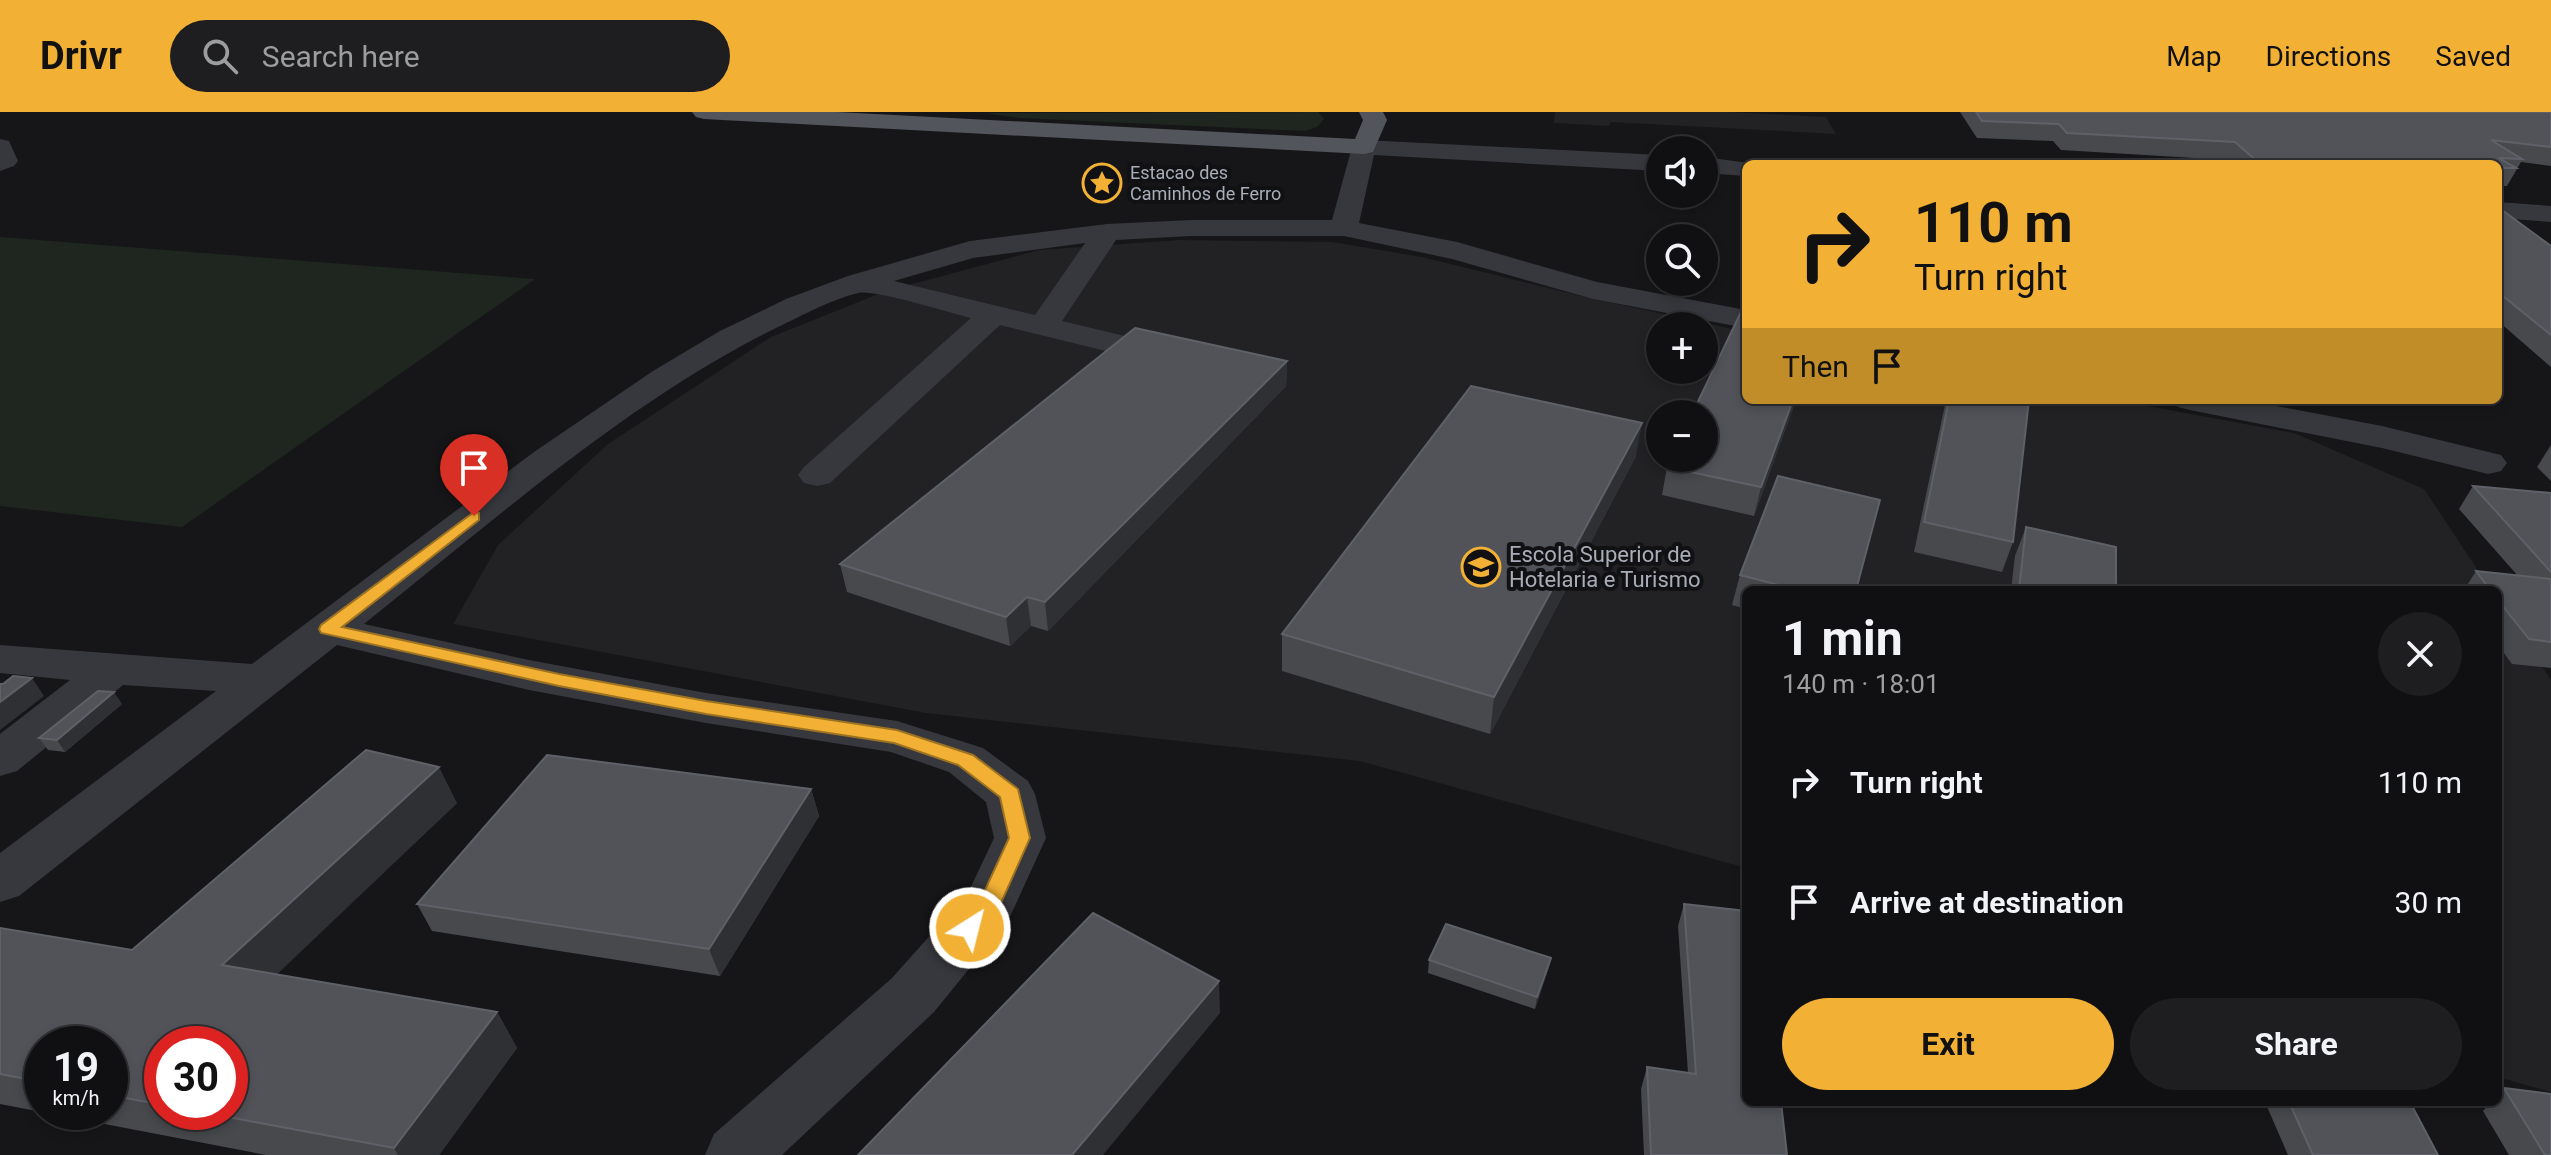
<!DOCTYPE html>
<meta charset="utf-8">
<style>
:root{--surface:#101012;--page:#1e1e20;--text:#f1f3f6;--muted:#9c9d9f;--line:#303032;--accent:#f2b134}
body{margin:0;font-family:Roboto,sans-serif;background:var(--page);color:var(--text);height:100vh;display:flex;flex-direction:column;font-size:30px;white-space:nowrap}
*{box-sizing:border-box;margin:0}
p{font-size:26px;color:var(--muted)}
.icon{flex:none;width:44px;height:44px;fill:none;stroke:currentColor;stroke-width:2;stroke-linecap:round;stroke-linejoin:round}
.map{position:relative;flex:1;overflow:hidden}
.sheet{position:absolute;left:1742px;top:474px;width:760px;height:520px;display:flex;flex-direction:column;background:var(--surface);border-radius:12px;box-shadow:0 4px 12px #0003,0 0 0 2px var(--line)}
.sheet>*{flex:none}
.hud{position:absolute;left:1742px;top:48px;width:760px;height:244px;border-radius:12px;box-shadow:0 4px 12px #0003,0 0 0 2px var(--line);background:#f2b134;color:#111;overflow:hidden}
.tools{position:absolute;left:1646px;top:24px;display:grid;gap:16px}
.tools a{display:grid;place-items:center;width:72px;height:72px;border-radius:50%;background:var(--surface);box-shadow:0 4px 12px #0003,0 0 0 2px var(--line);font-size:40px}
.speed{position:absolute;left:24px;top:914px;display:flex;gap:16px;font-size:40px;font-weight:700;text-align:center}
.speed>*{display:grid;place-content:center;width:104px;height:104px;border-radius:50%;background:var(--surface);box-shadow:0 4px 12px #0003,0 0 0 2px var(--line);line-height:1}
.speed small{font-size:20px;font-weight:400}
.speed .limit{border:12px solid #d22;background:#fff;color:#111}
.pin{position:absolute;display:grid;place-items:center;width:68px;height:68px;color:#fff;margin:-82px -34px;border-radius:50% 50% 50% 0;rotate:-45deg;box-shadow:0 0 8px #0007}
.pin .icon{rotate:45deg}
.me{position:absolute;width:88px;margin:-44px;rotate:36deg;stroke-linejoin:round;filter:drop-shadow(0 0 6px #0008)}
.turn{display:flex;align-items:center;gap:28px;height:168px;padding:0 40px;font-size:36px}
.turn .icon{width:104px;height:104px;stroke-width:2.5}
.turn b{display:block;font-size:56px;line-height:68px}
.then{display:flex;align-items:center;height:76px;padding:0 40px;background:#0003;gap:16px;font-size:30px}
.round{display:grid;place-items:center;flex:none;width:84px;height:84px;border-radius:42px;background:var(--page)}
.headline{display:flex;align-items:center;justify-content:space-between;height:136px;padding:0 40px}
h1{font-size:48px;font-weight:700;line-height:60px}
.button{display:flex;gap:16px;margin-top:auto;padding:16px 40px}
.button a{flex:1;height:92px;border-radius:48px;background:var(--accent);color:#111;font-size:32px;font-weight:700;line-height:92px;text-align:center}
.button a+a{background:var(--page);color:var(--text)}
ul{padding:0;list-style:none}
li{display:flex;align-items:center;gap:24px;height:120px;padding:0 40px}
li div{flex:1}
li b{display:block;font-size:30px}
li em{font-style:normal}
header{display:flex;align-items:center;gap:48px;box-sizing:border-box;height:112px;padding:0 40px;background:var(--accent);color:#111}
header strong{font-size:38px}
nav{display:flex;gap:44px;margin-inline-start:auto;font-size:28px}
.search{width:560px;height:72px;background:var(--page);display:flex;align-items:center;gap:20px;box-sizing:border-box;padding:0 28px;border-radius:44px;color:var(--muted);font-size:30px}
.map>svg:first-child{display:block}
.built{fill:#222225;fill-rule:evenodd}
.green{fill:#1e261f}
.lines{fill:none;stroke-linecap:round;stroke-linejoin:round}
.minor{fill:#37383d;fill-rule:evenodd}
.major{fill:#53555c;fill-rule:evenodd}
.wall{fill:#47494d;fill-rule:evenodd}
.shaded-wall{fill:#2f3033}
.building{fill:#525359;stroke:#5f6168;stroke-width:2}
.route{fill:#f2b134;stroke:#9d7322;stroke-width:2}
.labels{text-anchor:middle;stroke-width:8;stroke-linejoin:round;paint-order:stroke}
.far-poi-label{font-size:18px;fill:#a8adb8;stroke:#111113;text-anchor:start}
.poi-label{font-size:22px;fill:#a8adb8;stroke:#111113;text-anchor:start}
</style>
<header>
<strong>Drivr</strong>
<div class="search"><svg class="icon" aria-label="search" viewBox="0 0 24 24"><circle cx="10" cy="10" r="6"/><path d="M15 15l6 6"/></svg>Search here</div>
<nav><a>Map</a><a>Directions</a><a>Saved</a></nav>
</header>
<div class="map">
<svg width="2551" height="1043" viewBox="0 0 2551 1043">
<rect width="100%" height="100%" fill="#161618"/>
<!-- built -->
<g class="built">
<polygon points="1555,0 1728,0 1826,5 1836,22 1611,10 1609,14 1554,11"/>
<path d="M 1179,128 L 1332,130 L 1422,145 L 1585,185 L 1746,220 L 1746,288 L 2116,288 L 2294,321 L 2424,377 L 2491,478 L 1746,478 L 1746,756 L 1360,649 L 926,601 L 453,512 L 498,433 L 608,332 L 771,225 L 886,179 L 1039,138 ZM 1660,214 L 1704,214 L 1704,258 L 1660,258 ZM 1660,302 L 1704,302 L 1704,346 L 1660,346 Z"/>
<polygon points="2498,488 2551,568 2551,980 2498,965"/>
</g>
<!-- green -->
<g class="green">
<polygon points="1318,0 1324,7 1317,15 1305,19 1020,6 985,1"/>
<polygon points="0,125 535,167 182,415 0,394"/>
</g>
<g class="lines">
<!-- minor -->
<g class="minor">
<polygon points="0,27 9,29 18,49 14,54 0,59"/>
<path d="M 1364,28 L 1660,43 L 1660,59 L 1374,43 L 1359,111 L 1457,130 L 1597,170 L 1746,198 L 1746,216 L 1593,187 L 1452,147 L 1344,124 L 1191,124 L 1116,128 L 1062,209 L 1133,226 L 1138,233 L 1133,240 L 1122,243 L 1000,213 L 830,371 L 817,374 L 804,371 L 798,363 L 804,355 L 971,206 C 950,201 874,177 858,181 C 830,188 801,204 774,217 C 627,290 492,410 364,512 L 529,548 L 706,581 L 897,609 L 983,636 L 1028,669 L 1035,682 L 1046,726 L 1008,809 L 934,900 L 782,1043 L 705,1043 L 714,1022 L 892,866 L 968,781 L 994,726 L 986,690 L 949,660 L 891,640 L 706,611 L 529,578 L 337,533 L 19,784 L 0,790 L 0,741 L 216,579 L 123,573 L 17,659 L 0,664 L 0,622 L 70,568 L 0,561 L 0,533 L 252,552 L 534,340 L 653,259 L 720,219 L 786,187 L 848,164 L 970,129 L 1107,112 L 1191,108 L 1332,108 L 1352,35 L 1355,30 ZM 1085,131 L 1035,203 L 894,169 L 973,146 Z"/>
<polygon points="1704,45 1756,52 1746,52 1746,64 1704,61"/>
<polygon points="2498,90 2551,94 2551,110 2498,106"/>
<polygon points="2173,288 2245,288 2382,314 2501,343 2507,351 2501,359 2488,362 2382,336 2190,298 2178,295"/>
</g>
<!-- major -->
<polygon class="major" points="692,0 837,0 1355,27 1363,8 1359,0 1383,0 1387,8 1373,40 1364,42 704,7 696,5"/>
</g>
<!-- wall -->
<g class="wall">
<polygon points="1960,0 2551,0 2551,54 2521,50 2507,74 2498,74 2498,52 2233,52 2228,48 2061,38 2053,29 1977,26"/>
<polygon points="2498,95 2551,134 2551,255 2498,209"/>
<polygon points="1287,249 1286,274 1048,519 1031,514 1010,534 847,480 840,452"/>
<polygon points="1746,288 1796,288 1754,404 1662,383 1667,355"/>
<polygon points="1946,288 2029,288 2013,430 2002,460 1914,440"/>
<polygon points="2551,333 2551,369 2537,355"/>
<polygon points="1636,344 1490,622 1282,559 1282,522"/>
<polygon points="2473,374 2551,381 2551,556 2512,552 2498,533 2498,478 2464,478 2476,459 2518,464 2459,397"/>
<polygon points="2026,415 2116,478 2011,478 2015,444"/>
<polygon points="1740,463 1856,478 1746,478 1746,497 1732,493"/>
<polygon points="122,592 65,640 48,638 39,626"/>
<polygon points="811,677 819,704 720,864 432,819 417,792"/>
<path d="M 457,691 L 276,862 L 497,900 L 517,936 L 439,1043 L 266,1043 L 0,992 L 0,816 L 132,838 ZM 42,932 L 110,932 L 110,1000 L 42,1000 ZM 162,932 L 230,1000 L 162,1000 Z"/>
<polygon points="1684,792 1787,1043 1644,1043 1641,977 1647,955 1688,961 1678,814"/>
<polygon points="1551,846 1548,858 1535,897 1428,861 1429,848"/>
<polygon points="2504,976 2551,1043 2509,1043 2483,999 2491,990 2498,990 2498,982"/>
<polygon points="2265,990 2410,990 2438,1043 2288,1043"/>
</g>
<!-- shaded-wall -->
<g class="shaded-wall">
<polygon points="1287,249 1286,274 1048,519 1045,490"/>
<polygon points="1793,288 1796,288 1754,404 1761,375"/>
<polygon points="1642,311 1636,344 1490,622 1494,585"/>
<polygon points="1027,485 1031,514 1010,534 1006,505"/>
<polygon points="32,566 44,584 0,618 0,590"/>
<polygon points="114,580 122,592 65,640 57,628"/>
<polygon points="439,655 457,691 248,890 222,853"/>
<polygon points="811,677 819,704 720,864 709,837"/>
<polygon points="1551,846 1548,858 1535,897 1537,885"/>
<polygon points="1219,869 1220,901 1103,1043 1072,1043"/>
<polygon points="497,900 517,936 439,1043 398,1043 394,1036"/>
</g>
<!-- building -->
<g class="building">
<polygon points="1976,0 2551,0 2551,35 2491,28 2522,47 2499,46 2516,56 2498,56 2498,52 2260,52 2235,30 2067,21 2059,12 1982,9"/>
<polygon points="2498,95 2551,134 2551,223 2498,180"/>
<polygon points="1741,200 1746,201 1746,288 1793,288 1761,375 1667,355 1671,346 1704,346 1704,302 1692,302"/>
<polygon points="1135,216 1287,249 1045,490 1027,485 1006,505 840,452"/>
<polygon points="1471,274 1642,311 1494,585 1282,522"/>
<polygon points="1949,288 2029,288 2013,430 1924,410"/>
<polygon points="1778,364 1880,388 1856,478 1799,478 1740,463"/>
<polygon points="2473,374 2551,381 2551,460"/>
<polygon points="2026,415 2116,435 2116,478 2019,478"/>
<polygon points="2476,459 2551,467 2551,530 2529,527 2498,488 2498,478 2490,478"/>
<polygon points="13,564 32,566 0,590 0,572 3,572"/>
<polygon points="98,579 114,580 57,628 39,626"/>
<polygon points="366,638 439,655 222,853 497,900 394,1036 201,1000 230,1000 230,932 162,932 162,993 110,983 110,932 42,932 42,970 0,962 0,816 132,838"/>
<polygon points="547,643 811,677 709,837 417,792"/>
<polygon points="1684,792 1746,799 1746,990 1781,990 1787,1043 1651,1043 1647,955 1696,962"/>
<polygon points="1093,801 1219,869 1072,1043 858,1043"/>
<polygon points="1446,812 1551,846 1537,885 1429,848"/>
<polygon points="2504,976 2551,982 2551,1043 2545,1043"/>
<polygon points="2289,990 2410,990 2438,1043 2313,1043"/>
</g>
<!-- route -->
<polygon class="route" points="474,400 479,401 479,408 342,515 559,562 706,589 897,618 973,643 1018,677 1030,726 997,800 978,822 970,825 962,822 959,816 980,789 1009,726 1000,685 958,653 894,631 706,602 559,574 321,521 319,517 321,513"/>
<!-- icons -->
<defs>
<symbol id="sight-ring" viewBox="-11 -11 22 22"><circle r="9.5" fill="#111113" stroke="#f2b134" stroke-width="1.5"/><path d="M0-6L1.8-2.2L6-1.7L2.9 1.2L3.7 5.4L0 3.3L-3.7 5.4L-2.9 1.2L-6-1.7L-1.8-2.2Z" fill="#f2b134"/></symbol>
<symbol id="university-ring" viewBox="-11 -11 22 22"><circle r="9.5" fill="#111113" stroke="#f2b134" stroke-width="1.5"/><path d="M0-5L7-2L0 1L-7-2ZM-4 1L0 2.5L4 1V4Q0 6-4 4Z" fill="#f2b134"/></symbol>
</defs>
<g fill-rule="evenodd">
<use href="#sight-ring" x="1080" y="49" width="44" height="44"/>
<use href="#university-ring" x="1459" y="433" width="44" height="44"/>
</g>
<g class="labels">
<!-- far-poi labels -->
<g class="far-poi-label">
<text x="1130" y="67">Estacao des<tspan x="1130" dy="21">Caminhos de Ferro</tspan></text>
</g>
<!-- poi labels -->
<g class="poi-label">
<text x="1509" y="450">Escola Superior de<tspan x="1509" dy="25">Hotelaria e Turismo</tspan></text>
</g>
</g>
</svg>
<div class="tools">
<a><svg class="icon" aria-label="sound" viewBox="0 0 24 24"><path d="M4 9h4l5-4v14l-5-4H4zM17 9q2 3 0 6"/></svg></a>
<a><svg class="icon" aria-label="search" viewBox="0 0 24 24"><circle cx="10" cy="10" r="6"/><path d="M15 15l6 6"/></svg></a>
<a>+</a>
<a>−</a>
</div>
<div class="speed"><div>19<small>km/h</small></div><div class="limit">30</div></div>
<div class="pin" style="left:474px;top:404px;background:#d93025"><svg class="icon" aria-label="arrive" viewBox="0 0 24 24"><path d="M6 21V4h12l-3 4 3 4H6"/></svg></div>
<svg class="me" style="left:970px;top:816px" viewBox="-20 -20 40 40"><circle r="17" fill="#f2b134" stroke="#fff" stroke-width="3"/><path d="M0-11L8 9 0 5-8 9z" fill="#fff"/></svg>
<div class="hud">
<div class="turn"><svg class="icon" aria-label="right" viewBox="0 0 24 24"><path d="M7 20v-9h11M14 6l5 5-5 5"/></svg><div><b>110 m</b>Turn right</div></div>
<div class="then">Then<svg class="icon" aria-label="arrive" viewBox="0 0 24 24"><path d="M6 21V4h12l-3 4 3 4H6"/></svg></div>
</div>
<section class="sheet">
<div class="headline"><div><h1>1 min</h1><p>140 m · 18:01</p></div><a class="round"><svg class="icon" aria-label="close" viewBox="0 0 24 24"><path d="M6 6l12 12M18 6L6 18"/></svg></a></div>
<ul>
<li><svg class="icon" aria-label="right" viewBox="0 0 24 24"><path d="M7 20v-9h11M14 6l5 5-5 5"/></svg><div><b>Turn right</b></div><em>110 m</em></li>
<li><svg class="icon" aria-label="arrive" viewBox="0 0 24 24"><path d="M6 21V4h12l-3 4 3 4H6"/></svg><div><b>Arrive at destination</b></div><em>30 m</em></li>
</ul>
<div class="button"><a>Exit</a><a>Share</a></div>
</section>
</div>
